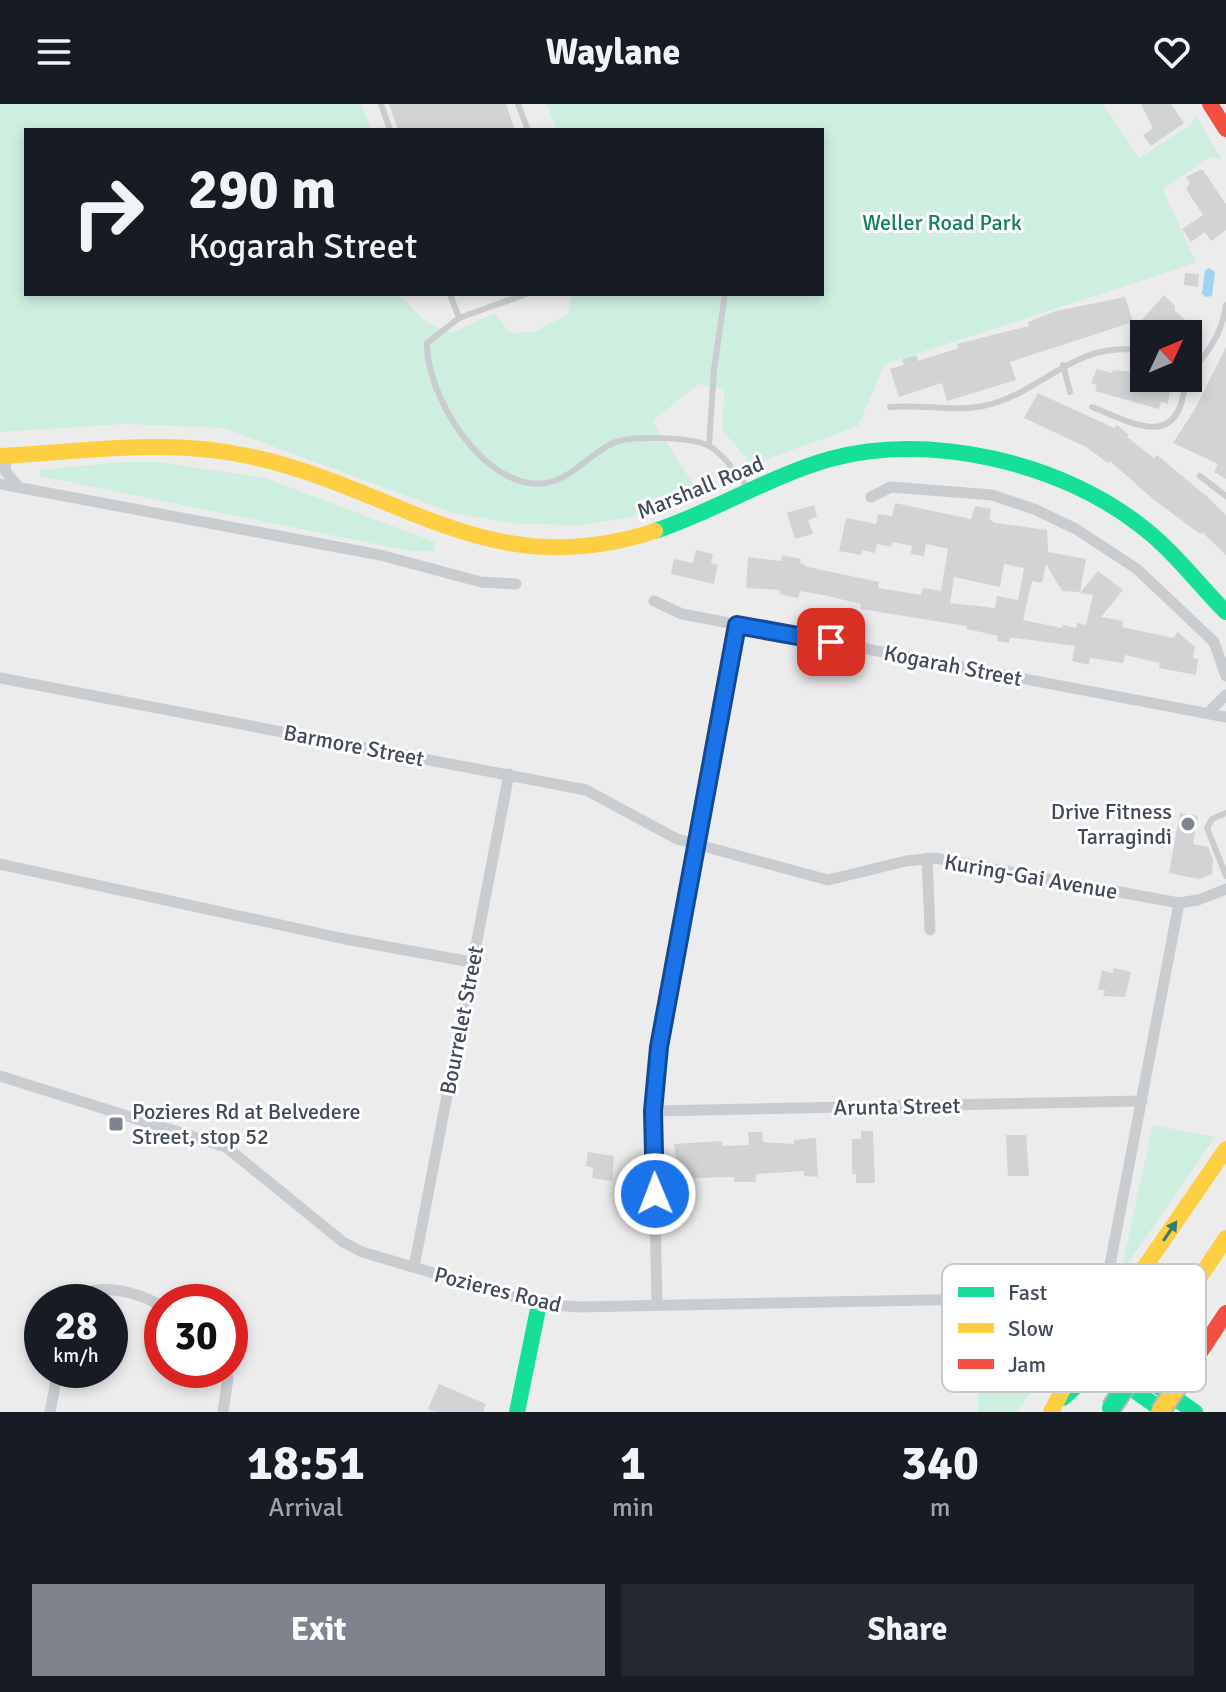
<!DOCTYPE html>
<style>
:root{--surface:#171b24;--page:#242831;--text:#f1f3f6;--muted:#9ea1a6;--accent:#7e838d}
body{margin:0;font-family:Signika,sans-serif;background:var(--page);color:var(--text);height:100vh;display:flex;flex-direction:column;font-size:30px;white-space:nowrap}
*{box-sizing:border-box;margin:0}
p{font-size:26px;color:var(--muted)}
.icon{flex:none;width:44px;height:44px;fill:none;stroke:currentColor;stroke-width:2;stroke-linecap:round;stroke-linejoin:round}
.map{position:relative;height:1308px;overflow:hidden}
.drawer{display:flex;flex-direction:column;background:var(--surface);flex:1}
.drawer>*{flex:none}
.hud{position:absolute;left:24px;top:24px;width:800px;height:168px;border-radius:0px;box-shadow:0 4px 12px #0003;background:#171b24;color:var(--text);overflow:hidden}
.needle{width:52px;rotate:46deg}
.buttons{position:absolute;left:1130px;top:216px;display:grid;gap:16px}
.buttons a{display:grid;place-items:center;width:72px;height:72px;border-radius:0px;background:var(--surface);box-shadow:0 4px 12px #0003;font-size:40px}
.speed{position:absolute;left:24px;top:1180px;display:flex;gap:16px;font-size:40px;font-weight:700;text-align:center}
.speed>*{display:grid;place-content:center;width:104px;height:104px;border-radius:50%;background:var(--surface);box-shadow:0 4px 12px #0003;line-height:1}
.speed small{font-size:20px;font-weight:400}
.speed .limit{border:12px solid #d22;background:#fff;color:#111}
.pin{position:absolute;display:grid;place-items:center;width:68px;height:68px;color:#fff;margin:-34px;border-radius:16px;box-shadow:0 4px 12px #0006}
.me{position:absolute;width:88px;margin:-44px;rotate:359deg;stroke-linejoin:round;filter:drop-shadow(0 0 6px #0008)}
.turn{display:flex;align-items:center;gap:28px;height:168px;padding:0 32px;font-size:36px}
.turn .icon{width:104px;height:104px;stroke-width:2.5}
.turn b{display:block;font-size:56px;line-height:68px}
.eta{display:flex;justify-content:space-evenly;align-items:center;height:136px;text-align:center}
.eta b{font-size:48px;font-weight:800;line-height:56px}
.action{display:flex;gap:16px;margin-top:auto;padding:16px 32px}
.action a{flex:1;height:92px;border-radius:0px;background:var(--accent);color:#fff;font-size:32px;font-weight:800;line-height:92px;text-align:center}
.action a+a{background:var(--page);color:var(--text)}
header{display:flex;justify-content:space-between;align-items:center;height:104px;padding:0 32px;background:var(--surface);font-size:36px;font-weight:800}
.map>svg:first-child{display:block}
.green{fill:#ceefdf}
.water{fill:#9fd3f0}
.building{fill:#d2d3d5;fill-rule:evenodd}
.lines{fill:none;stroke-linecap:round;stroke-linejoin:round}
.lane{stroke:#cacdd0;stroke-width:6}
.street{stroke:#cacdd0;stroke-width:11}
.fast{stroke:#16e098;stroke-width:16}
.slow{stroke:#ffcf43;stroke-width:16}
.jam{stroke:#f24e42;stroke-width:16}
.fast-bridge-casing{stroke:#b0b4bc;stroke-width:22;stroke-linecap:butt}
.slow-bridge-casing{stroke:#b0b4bc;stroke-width:22;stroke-linecap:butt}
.fast-bridge{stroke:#16e098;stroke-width:18}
.slow-bridge{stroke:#ffcf43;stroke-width:18}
.oneway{fill:#337f70}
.route-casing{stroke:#114b97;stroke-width:20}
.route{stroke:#1a73e8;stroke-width:14}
.poi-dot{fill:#7e838d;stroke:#fff;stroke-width:3}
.labels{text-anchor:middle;stroke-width:6;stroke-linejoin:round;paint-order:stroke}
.park-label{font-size:22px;fill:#107e57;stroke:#fff}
.street-label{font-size:22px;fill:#424b5a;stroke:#fff}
.poi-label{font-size:22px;fill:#424b5a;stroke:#fff;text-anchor:end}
.key{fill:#fff;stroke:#c6c9ce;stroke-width:2}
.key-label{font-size:22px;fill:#424b5a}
</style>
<header><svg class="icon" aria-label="menu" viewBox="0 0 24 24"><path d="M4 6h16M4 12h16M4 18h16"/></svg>Waylane<svg class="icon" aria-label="heart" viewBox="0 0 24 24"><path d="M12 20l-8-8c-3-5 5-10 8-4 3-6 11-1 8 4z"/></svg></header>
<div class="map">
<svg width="1226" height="1308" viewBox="0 0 1226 1308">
<rect width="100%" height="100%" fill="#edecec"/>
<!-- green -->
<g class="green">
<polygon points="0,0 361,0 372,26 26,26 26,190 399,190 427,219 451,229 495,209 509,229 534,228 567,211 572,190 822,190 822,26 557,26 546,0 1103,0 1139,54 1191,20 1195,10 1221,55 1210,53 1163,85 1196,159 885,260 858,322 752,361 723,327 724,285 699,280 652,317 700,390 632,413 582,421 519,420 453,409 224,324 125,320 0,328"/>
<polygon points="123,358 159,358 265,374 435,438 434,447 409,447 40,372 40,366"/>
<polygon points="1153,1021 1215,1033 1120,1171"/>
<polygon points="1092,1208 1016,1308 978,1308 978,1284 1028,1282 1025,1214"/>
</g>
<!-- water -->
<polygon class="water" points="1209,164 1215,168 1212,192 1206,193 1202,190 1205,167"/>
<!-- building -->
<g class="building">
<polygon points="389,0 506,0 515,26 398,26"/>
<polygon points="1141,0 1171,0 1184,19 1151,42 1143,31 1153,24"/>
<polygon points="1202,65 1226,100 1226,126 1211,137 1205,128 1191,138 1182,125 1203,111 1186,85 1190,79 1186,73"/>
<polygon points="1185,169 1199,170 1198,183 1184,181"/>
<polygon points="1164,191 1175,202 1175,207 1203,231 1188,249 1188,230 1158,230 1142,216"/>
<polygon points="1125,193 1133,218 1010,258 1016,276 947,297 942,279 899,293 890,265 904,261 902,255 916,251 918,257 959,244 957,240 1029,222 1028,218 1056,207"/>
<polygon points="1226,243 1226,375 1214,368 1218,360 1173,339 1196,303"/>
<polygon points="1097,265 1111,269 1114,266 1133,268 1170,285 1168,300 1161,298 1159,305 1095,287 1097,281 1091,279"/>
<polygon points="1038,289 1114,324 1117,321 1129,331 1127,333 1154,354 1157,351 1210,395 1226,411 1226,451 1202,428 1200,430 1153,395 1110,357 1108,359 1086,343 1024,314"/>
<path d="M 895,399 L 971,415 L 975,402 L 991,405 L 989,415 L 995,419 L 1047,426 L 1048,448 L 1086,455 L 1080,488 L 1062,487 L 1046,460 L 1042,479 L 1032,477 L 1023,516 L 1062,524 L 1063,521 L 1076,524 L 1077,519 L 1086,521 L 1093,491 L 1080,489 L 1098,467 L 1123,486 L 1101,513 L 1123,517 L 1122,523 L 1173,534 L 1178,528 L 1195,543 L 1193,554 L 1198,555 L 1196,571 L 1159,564 L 1160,559 L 1125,551 L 1123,559 L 1090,554 L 1089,561 L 1072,557 L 1075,542 L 1016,534 L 1010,534 L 1009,539 L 997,537 L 998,532 L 967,525 L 967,522 L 860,505 L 861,500 L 823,491 L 800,487 L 798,494 L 779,490 L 780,486 L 746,484 L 748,453 L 781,457 L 782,451 L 801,455 L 800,459 L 808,463 L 879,478 L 878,484 L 921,491 L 923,484 L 941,487 L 948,445 L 926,440 L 924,452 L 911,450 L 912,442 L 892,438 L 891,443 L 877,440 L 875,449 L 862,446 L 861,451 L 839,447 L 846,414 L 876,420 L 878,410 L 892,412 ZM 1004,460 L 1024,464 L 1018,496 L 997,492 L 995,504 L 950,499 L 954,473 L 1000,483 Z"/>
<polygon points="814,401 817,413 808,416 813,430 795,435 787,409"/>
<polygon points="696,446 713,450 711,459 718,461 714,480 671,470 674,455 693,459"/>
<polygon points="1180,709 1198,712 1193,740 1208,743 1213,756 1212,770 1199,775 1169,769"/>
<polygon points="1114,864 1131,868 1125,893 1103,892 1105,886 1098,886 1102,866 1112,869"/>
<polygon points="861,1027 873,1027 875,1079 856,1079 856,1070 852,1070 852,1035 861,1035"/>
<polygon points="748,1028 762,1028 763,1038 794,1040 794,1036 816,1034 818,1073 804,1072 804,1067 756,1070 756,1078 734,1078 734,1073 692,1074 692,1079 680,1081 674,1040 722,1037 722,1042 749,1041"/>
<polygon points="1006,1031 1026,1031 1029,1072 1008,1072"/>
<polygon points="588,1048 614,1052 612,1077 592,1074 593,1064 586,1062"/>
<polygon points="439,1280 486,1300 483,1308 436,1308 428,1305"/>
</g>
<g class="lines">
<!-- lane -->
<g class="lane">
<polyline points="381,0 390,26"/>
<polyline points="518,0 528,26"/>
<polyline points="450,190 459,214"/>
<path d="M 526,190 L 459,214 L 427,239 C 426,291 484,388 546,379 C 573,374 589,350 613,339 C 631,331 693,333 709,342 C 725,351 739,374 751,387"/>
<polyline points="1063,261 1070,288"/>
<path d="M 890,303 C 921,300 953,308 983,302 C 1045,289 1073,235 1144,247"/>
<path d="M 1092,303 C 1122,314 1167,343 1181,300 C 1184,290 1186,273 1193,265 C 1211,245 1222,228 1226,201"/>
<polyline points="709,342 714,265 725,190"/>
<polyline points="1200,372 1226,392"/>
<polyline points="1226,709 1212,715 1207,724 1226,772"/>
</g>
<!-- street -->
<g class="street">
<polyline points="7,352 5,367 18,382"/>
<polyline points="0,380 380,451 481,478 516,480"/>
<polyline points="871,393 891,383 992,391 1034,405 1076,425 1137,465 1214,538 1226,572"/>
<polyline points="654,497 682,510 1226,613"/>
<polyline points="0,574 586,686 677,735 828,776 906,757 935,754 1179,799 1198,796 1226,785"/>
<polyline points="1208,609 1226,591"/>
<polyline points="927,754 930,826"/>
<polyline points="0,760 345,835 471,858"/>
<polyline points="0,972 226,1043 343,1138 362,1148 539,1200 579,1203 1079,1193 1101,1184 1109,1166 1179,799"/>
<polyline points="653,1007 1142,997"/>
<polyline points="414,1163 509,670"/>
<path d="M 74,1198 C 92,1175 141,1188 162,1203"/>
<polyline points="657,1201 653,1007 659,943 737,521"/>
<polyline points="50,1308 58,1266"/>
<polyline points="223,1308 228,1274 226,1266"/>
</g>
<!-- fast -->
<g class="fast">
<path d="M 655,427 C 715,407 770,372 830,355 C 929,328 1060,358 1141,422 C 1174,447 1197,479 1226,508"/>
<polyline points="1094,1238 1195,1308"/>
<polyline points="1093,1239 1105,1266 1165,1308"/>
<polyline points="1063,1294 1085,1274 1103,1264"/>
<polyline points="517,1308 539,1200"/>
</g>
<!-- slow -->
<g class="slow">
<path d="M 0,352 C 82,348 166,334 248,352 C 398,383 488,482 655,427"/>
<polyline points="1147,1252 1226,1134"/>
<polyline points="1051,1308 1071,1270 1226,1045"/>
</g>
<!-- jam -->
<g class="jam">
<polyline points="1210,0 1226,25"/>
<polyline points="1181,1277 1226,1209"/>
</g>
<defs>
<polyline id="fast-bridge" points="1111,1304 1147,1252"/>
<polyline id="slow-bridge" points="1160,1308 1181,1277"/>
</defs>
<!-- fast-bridge casing -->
<use href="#fast-bridge" class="fast-bridge-casing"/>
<!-- slow-bridge casing -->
<use href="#slow-bridge" class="slow-bridge-casing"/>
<!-- fast-bridge -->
<use href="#fast-bridge" class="fast-bridge"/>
<!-- slow-bridge -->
<use href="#slow-bridge" class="slow-bridge"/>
</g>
<!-- one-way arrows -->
<defs><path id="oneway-solid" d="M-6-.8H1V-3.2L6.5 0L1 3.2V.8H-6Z" transform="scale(2)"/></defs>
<use class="oneway" href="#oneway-solid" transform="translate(1170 1127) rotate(-56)"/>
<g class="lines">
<defs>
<polyline id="route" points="655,1090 653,1007 659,943 737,521 831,538"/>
</defs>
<!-- route casing -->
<use href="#route" class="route-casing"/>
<!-- route -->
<use href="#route" class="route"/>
</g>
<!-- markers -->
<g class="poi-dot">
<circle cx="1188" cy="720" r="8"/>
<rect x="108" y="1012" width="16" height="16" rx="4"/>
</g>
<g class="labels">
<!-- park labels -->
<g class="park-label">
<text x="942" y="126">Weller Road Park</text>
</g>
<!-- street labels -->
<g class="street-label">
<text transform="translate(700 383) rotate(-22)" y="8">Marshall Road</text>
<text transform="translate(953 561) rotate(11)" y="8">Kogarah Street</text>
<text transform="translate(354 641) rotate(11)" y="8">Barmore Street</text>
<text transform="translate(1031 772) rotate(10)" y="8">Kuring-Gai Avenue</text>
<text transform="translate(461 916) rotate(-79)" y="8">Bourrelet Street</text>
<text transform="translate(897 1002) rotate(-1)" y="8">Arunta Street</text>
<text transform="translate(498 1185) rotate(14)" y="8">Pozieres Road</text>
</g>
<!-- poi labels -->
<g class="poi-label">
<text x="1172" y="715">Drive Fitness<tspan x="1172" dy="25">Tarragindi</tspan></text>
<text x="132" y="1015" text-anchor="start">Pozieres Rd at Belvedere<tspan x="132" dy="25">Street, stop 52</tspan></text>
</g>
</g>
<!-- legend -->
<rect x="942" y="1160" width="264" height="128" rx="12" class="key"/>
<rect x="958" y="1183" width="36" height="10" fill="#16e098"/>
<rect x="958" y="1219" width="36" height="10" fill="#ffcf43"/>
<rect x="958" y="1255" width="36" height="10" fill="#f24e42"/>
<g class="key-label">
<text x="1008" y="1196">Fast</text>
<text x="1008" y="1232">Slow</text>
<text x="1008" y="1268">Jam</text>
</g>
</svg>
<div class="buttons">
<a><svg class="needle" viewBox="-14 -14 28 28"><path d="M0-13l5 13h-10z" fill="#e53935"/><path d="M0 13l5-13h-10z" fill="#9ea1a6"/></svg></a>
</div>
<div class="speed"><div>28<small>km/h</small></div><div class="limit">30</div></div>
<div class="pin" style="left:831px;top:538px;background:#d93025"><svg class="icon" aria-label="arrive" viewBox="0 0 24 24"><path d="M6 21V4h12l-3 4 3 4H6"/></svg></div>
<svg class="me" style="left:655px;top:1090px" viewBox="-20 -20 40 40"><circle r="17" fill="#1a73e8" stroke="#fff" stroke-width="3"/><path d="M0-11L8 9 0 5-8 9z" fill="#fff"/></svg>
<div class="hud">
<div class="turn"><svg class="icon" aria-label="right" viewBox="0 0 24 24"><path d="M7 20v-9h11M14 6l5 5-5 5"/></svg><div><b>290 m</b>Kogarah Street</div></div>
</div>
</div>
<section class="drawer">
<div class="eta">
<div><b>18:51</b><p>Arrival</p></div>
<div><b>1</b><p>min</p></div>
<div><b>340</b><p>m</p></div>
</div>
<div class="action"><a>Exit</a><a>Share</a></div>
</section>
